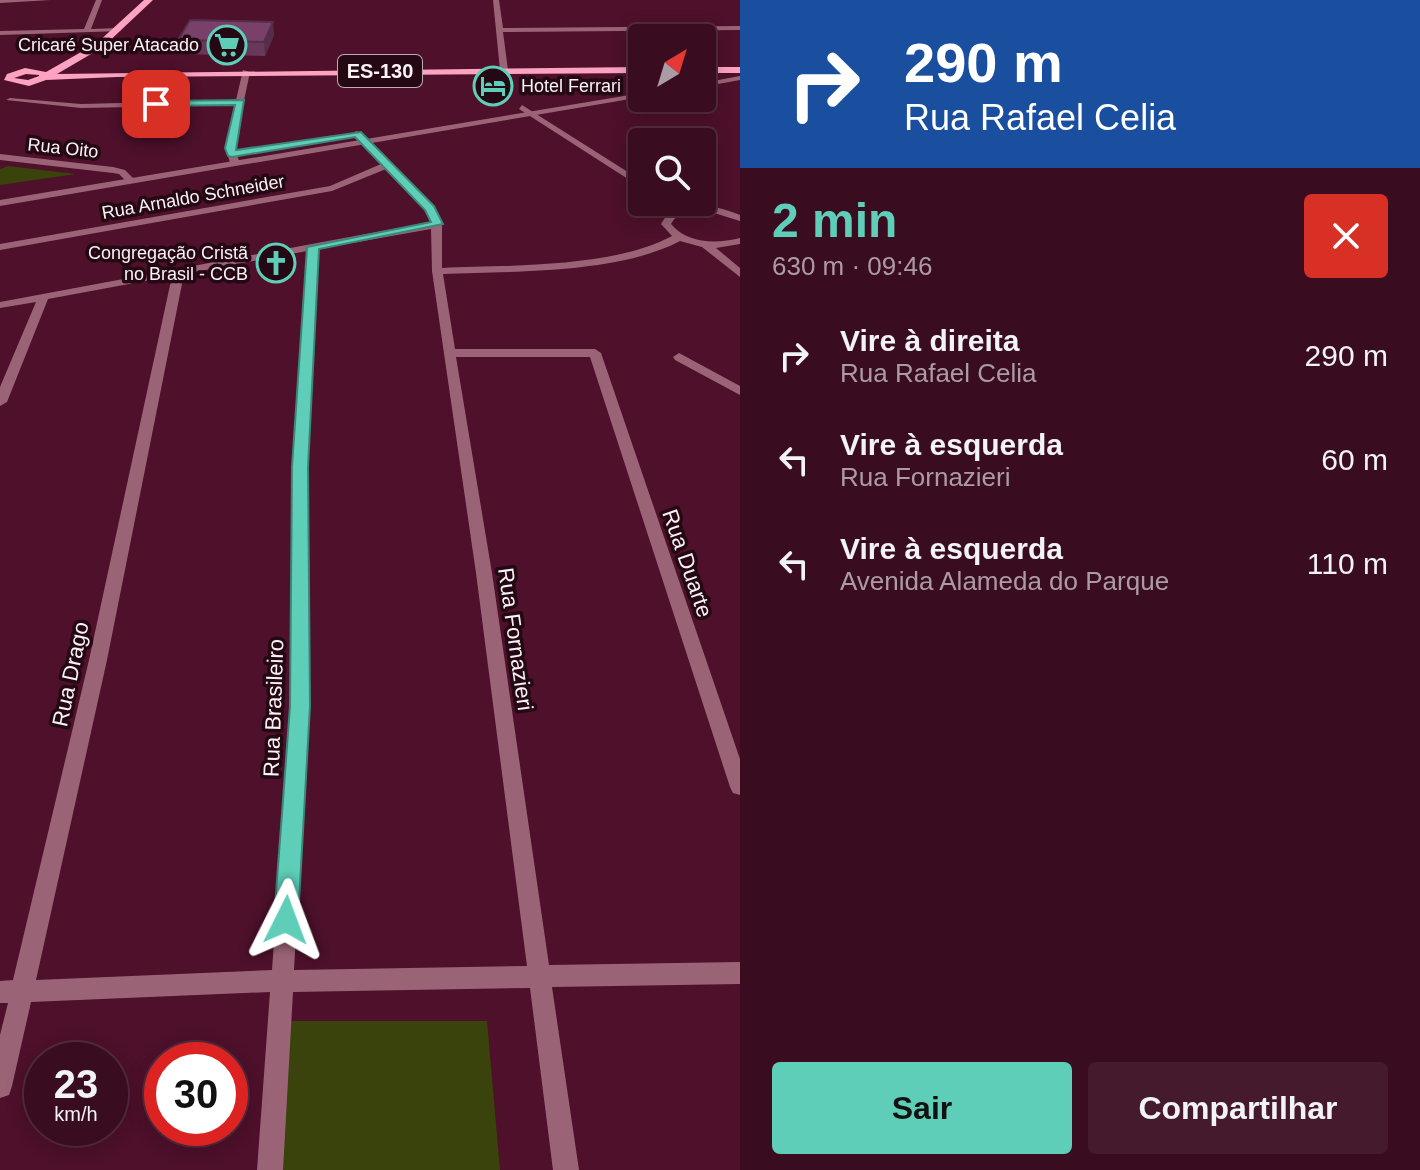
<!DOCTYPE html>
<html lang="pt">
<meta charset="utf-8">
<style>
:root{--surface:#3a0c20;--page:#451a2d;--text:#f1f3f6;--muted:#ab9ba5;--line:#542c3e;--accent:#5eceb8}
body{margin:0;font-family:Arial,sans-serif;background:var(--page);color:var(--text);height:100vh;display:flex;flex-direction:column;font-size:30px;white-space:nowrap}
*{box-sizing:border-box;margin:0}
p{font-size:26px;color:var(--muted)}
.icon{flex:none;width:44px;height:44px;fill:none;stroke:currentColor;stroke-width:2;stroke-linecap:round;stroke-linejoin:round}
.map{position:relative;flex:1;overflow:hidden}
.drawer{display:flex;flex-direction:column;background:var(--surface);width:680px}
.drawer>*{flex:none}
.hud{background:#1a4fa0;color:#fff;overflow:hidden}
.needle{width:52px;rotate:38deg}
.tools{position:absolute;left:628px;top:24px;display:grid;gap:16px}
.tools a{display:grid;place-items:center;width:88px;height:88px;border-radius:8px;background:var(--surface);box-shadow:0 4px 20px #0003,0 0 0 2px var(--line);font-size:40px}
.speed{position:absolute;left:24px;top:1042px;display:flex;gap:16px;font-size:40px;font-weight:700;text-align:center}
.speed>*{display:grid;place-content:center;width:104px;height:104px;border-radius:50%;background:var(--surface);box-shadow:0 4px 20px #0003,0 0 0 2px var(--line);line-height:1}
.speed small{font-size:20px;font-weight:400}
.speed .limit{border:12px solid #d22;background:#fff;color:#111}
.pin{position:absolute;display:grid;place-items:center;width:68px;height:68px;color:#fff;margin:-34px;border-radius:16px;box-shadow:0 4px 12px #0006}
.me{position:absolute;width:88px;margin:-44px;rotate:3deg;stroke-linejoin:round;filter:drop-shadow(0 0 6px #0008)}
.turn{display:flex;align-items:center;gap:28px;height:168px;padding:0 32px;font-size:36px}
.turn .icon{width:104px;height:104px;stroke-width:2.5}
.turn b{display:block;font-size:56px;line-height:68px}
.round{display:grid;place-items:center;flex:none;width:84px;height:84px;border-radius:8px;background:var(--page)}
.summary{display:flex;align-items:center;justify-content:space-between;height:136px;padding:0 32px}
h1{font-size:48px;font-weight:700;line-height:60px;color:var(--accent)}
.primary-button{display:flex;gap:16px;margin-top:auto;padding:16px 32px}
.primary-button a{flex:1;height:92px;border-radius:8px;background:var(--accent);color:#111;font-size:32px;font-weight:700;line-height:92px;text-align:center}
.primary-button a+a{background:var(--page);color:var(--text)}
ul{padding:0;list-style:none}
li{display:flex;align-items:center;gap:24px;height:104px;padding:0 32px}
li div{flex:1}
li b{display:block;font-size:30px}
li em{font-style:normal}
main{display:flex;flex:1;min-height:0}
.map>svg:first-child{display:block}
.green{fill:#3a430b}
.lines{fill:none;stroke-linecap:round;stroke-linejoin:round}
.minor{fill:#9a6476;fill-rule:evenodd}
.tertiary{fill:#9a6476;fill-rule:evenodd}
.primary{fill:#fba3c0;fill-rule:evenodd}
.wall{fill:#68385a}
.shaded-wall{fill:#552e4a}
.building{fill:#794169;stroke:#552e4a;stroke-width:2}
.route{fill:#5eceb8;stroke:#3d8678;stroke-width:2}
.labels{text-anchor:middle;stroke-width:7;stroke-linejoin:round;paint-order:stroke}
.far-poi-label{font-size:18px;fill:#faf2f4;stroke:#240914;text-anchor:end}
.far-street-label{font-size:18px;fill:#faf2f4;stroke:#240914}
.shield{fill:#240914;stroke:#baacb1;stroke-width:2}
.shield-label{font-size:20px;font-weight:bold;fill:#faf2f4}
.street-label{font-size:22px;fill:#faf2f4;stroke:#240914}
</style>
<main>
<div class="map">
<svg width="740" height="1170" viewBox="0 0 740 1170">
<rect width="100%" height="100%" fill="#4e102b"/>
<!-- green -->
<g class="green">
<polygon points="8,166 76,174 0,185 0,169"/>
<polygon points="285,1021 487,1021 500,1170 277,1170"/>
</g>
<g class="lines">
<!-- minor -->
<g class="minor">
<polygon points="0,0 51,0 0,3"/>
<polygon points="96,0 102,0 91,29 119,28 121,31 0,35 0,31 84,29"/>
<polygon points="493,0 499,0 503,28 740,26 740,30 503,32 508,70 504,72 500,70"/>
<polygon points="243,70 250,72 234,148 240,163 235,166 230,163 226,148 235,105 81,108 6,100 10,98 81,104 236,100"/>
<polygon points="522,105 642,181 642,188 519,109"/>
<path d="M 357,131 L 435,209 L 442,224 L 442,268 C 509,265 613,268 672,236 L 661,224 C 677,195 714,205 740,215 L 740,221 C 720,215 684,199 671,224 C 688,244 716,244 740,238 L 740,244 L 716,248 L 740,268 L 740,277 L 702,247 L 680,241 C 618,274 513,271 443,274 L 455,349 L 595,349 L 601,353 L 740,759 L 740,795 L 733,793 L 730,787 L 590,357 L 456,357 L 492,573 L 549,965 L 740,962 L 740,984 L 552,987 L 579,1170 L 553,1170 L 530,988 L 293,992 L 283,1170 L 257,1170 L 270,992 L 31,1002 L 12,1086 L 9,1095 L 0,1098 L 0,1035 L 8,1003 L 0,1003 L 0,981 L 13,980 L 89,660 L 172,276 L 48,299 L 7,402 L 0,406 L 0,387 L 36,302 L 0,308 L 0,302 L 430,222 L 426,210 L 386,169 L 332,191 L 0,250 L 0,244 L 330,186 L 381,164 L 354,136 L 354,132 ZM 431,229 L 432,271 L 476,573 L 527,966 L 294,970 L 309,706 L 307,467 L 318,249 ZM 307,251 L 293,467 L 291,706 L 272,970 L 36,980 L 107,660 L 184,274 Z"/>
<polygon points="0,154 113,167 125,170 136,181 128,183 119,174 113,173 0,160"/>
<polygon points="679,353 740,386 740,395 675,360 673,357"/>
</g>
<!-- tertiary -->
<g class="tertiary">
<polygon points="740,76 740,80 702,87 702,83"/>
<polygon points="642,93 642,97 0,206 0,200"/>
</g>
<!-- primary -->
<g class="primary">
<path d="M 144,0 L 153,0 L 103,47 L 57,74 L 642,67 L 642,73 L 117,77 L 46,80 L 29,86 L 4,80 L 7,74 L 25,68 L 46,72 L 97,43 ZM 26,74 L 39,75 L 39,76 L 28,80 L 14,78 Z"/>
<rect x="702" y="67" width="38" height="6"/>
</g>
</g>
<!-- wall -->
<polygon class="wall" points="274,35 265,56 180,54 178,40"/>
<!-- shaded-wall -->
<polygon class="shaded-wall" points="273,22 274,35 265,56 264,42"/>
<!-- building -->
<polygon class="building" points="190,20 273,22 264,42 178,40"/>
<!-- route -->
<polygon class="route" points="244,100 236,150 361,132 434,206 443,224 319,249 308,467 310,706 298,920 295,928 286,931 277,928 274,920 290,706 292,467 307,247 431,222 425,210 355,137 232,157 228,156 225,148 235,105 156,106 152,104 156,101"/>
<!-- icons -->
<defs>
<symbol id="supermarket-ring" viewBox="-11 -11 22 22"><circle r="9.5" fill="#240914" stroke="#5eceb8" stroke-width="1.5"/><path d="M-6-5.5h2.5l.6 2H6L4.5 2H-2.5L-4.4-4H-6ZM-1.5 3.2a1.3 1.3 0 1 0 .1 0ZM3 3.2a1.3 1.3 0 1 0 .1 0Z" fill="#5eceb8"/></symbol>
<symbol id="hotel-ring" viewBox="-11 -11 22 22"><circle r="9.5" fill="#240914" stroke="#5eceb8" stroke-width="1.5"/><path d="M-6-4.5h1.5V1H6V5H4.5V3h-9V5H-6ZM-4 0a1.8 1.8 0 1 1 3.6 0ZM.5 0V-2.5h3Q6-2.5 6 0Z" fill="#5eceb8"/></symbol>
<symbol id="church-ring" viewBox="-11 -11 22 22"><circle r="9.5" fill="#240914" stroke="#5eceb8" stroke-width="1.5"/><path d="M-1.2-6h2.4v3.5h3.3v2.4h-3.3V6h-2.4V-.1h-3.3v-2.4h3.3Z" fill="#5eceb8"/></symbol>
</defs>
<g fill-rule="evenodd">
<use href="#supermarket-ring" x="205" y="23" width="44" height="44"/>
<use href="#hotel-ring" x="471" y="64" width="44" height="44"/>
<use href="#church-ring" x="254" y="241" width="44" height="44"/>
</g>
<g class="labels">
<!-- far-poi labels -->
<g class="far-poi-label">
<text x="199" y="51">Cricaré Super Atacado</text>
<text x="521" y="92" text-anchor="start">Hotel Ferrari</text>
<text x="248" y="259">Congregação Cristã<tspan x="248" dy="21">no Brasil - CCB</tspan></text>
</g>
<!-- far-street labels -->
<g class="far-street-label">
<text transform="translate(63 148) rotate(6)" y="6">Rua Oito</text>
<text transform="translate(193 197) rotate(-10)" y="6">Rua Arnaldo Schneider</text>
</g>
<!-- shield labels -->
<rect class="shield" x="338" y="55" width="84" height="32" rx="6"/>
<g class="shield-label">
<text x="380" y="78">ES-130</text>
</g>
<!-- street labels -->
<g class="street-label">
<text transform="translate(688 563) rotate(71)" y="8">Rua Duarte</text>
<text transform="translate(516 639) rotate(82)" y="8">Rua Fornazieri</text>
<text transform="translate(70 674) rotate(-78)" y="8">Rua Drago</text>
<text transform="translate(273 708) rotate(-88)" y="8">Rua Brasileiro</text>
</g>
</g>
</svg>
<div class="tools">
<a><svg class="needle" viewBox="-14 -14 28 28"><path d="M0-13l5 13h-10z" fill="#e53935"/><path d="M0 13l5-13h-10z" fill="#ab9ba5"/></svg></a>
<a><svg class="icon" aria-label="search" viewBox="0 0 24 24"><circle cx="10" cy="10" r="6"/><path d="M15 15l6 6"/></svg></a>
</div>
<div class="speed"><div>23<small>km/h</small></div><div class="limit">30</div></div>
<div class="pin" style="left:156px;top:104px;background:#d93025"><svg class="icon" aria-label="arrive" viewBox="0 0 24 24"><path d="M6 21V4h12l-3 4 3 4H6"/></svg></div>
<svg class="me" style="left:286px;top:920px" viewBox="-20 -20 40 40"><path d="M0-17L14 15 0 8-14 15z" fill="#5eceb8" stroke="#fff" stroke-width="4"/></svg>
</div>
<section class="drawer">
<div class="hud">
<div class="turn"><svg class="icon" aria-label="right" viewBox="0 0 24 24"><path d="M7 20v-9h11M14 6l5 5-5 5"/></svg><div><b>290 m</b>Rua Rafael Celia</div></div>
</div>
<div class="summary"><div><h1>2 min</h1><p>630 m · 09:46</p></div><a class="round" style="background:#d93025;color:#fff"><svg class="icon" aria-label="close" viewBox="0 0 24 24"><path d="M6 6l12 12M18 6L6 18"/></svg></a></div>
<ul>
<li><svg class="icon" aria-label="right" viewBox="0 0 24 24"><path d="M7 20v-9h11M14 6l5 5-5 5"/></svg><div><b>Vire à direita</b><p>Rua Rafael Celia</p></div><em>290 m</em></li>
<li><svg class="icon" aria-label="left" viewBox="0 0 24 24"><path d="M17 20v-9H6M10 6l-5 5 5 5"/></svg><div><b>Vire à esquerda</b><p>Rua Fornazieri</p></div><em>60 m</em></li>
<li><svg class="icon" aria-label="left" viewBox="0 0 24 24"><path d="M17 20v-9H6M10 6l-5 5 5 5"/></svg><div><b>Vire à esquerda</b><p>Avenida Alameda do Parque</p></div><em>110 m</em></li>
</ul>
<div class="primary-button"><a>Sair</a><a>Compartilhar</a></div>
</section>
</main>
